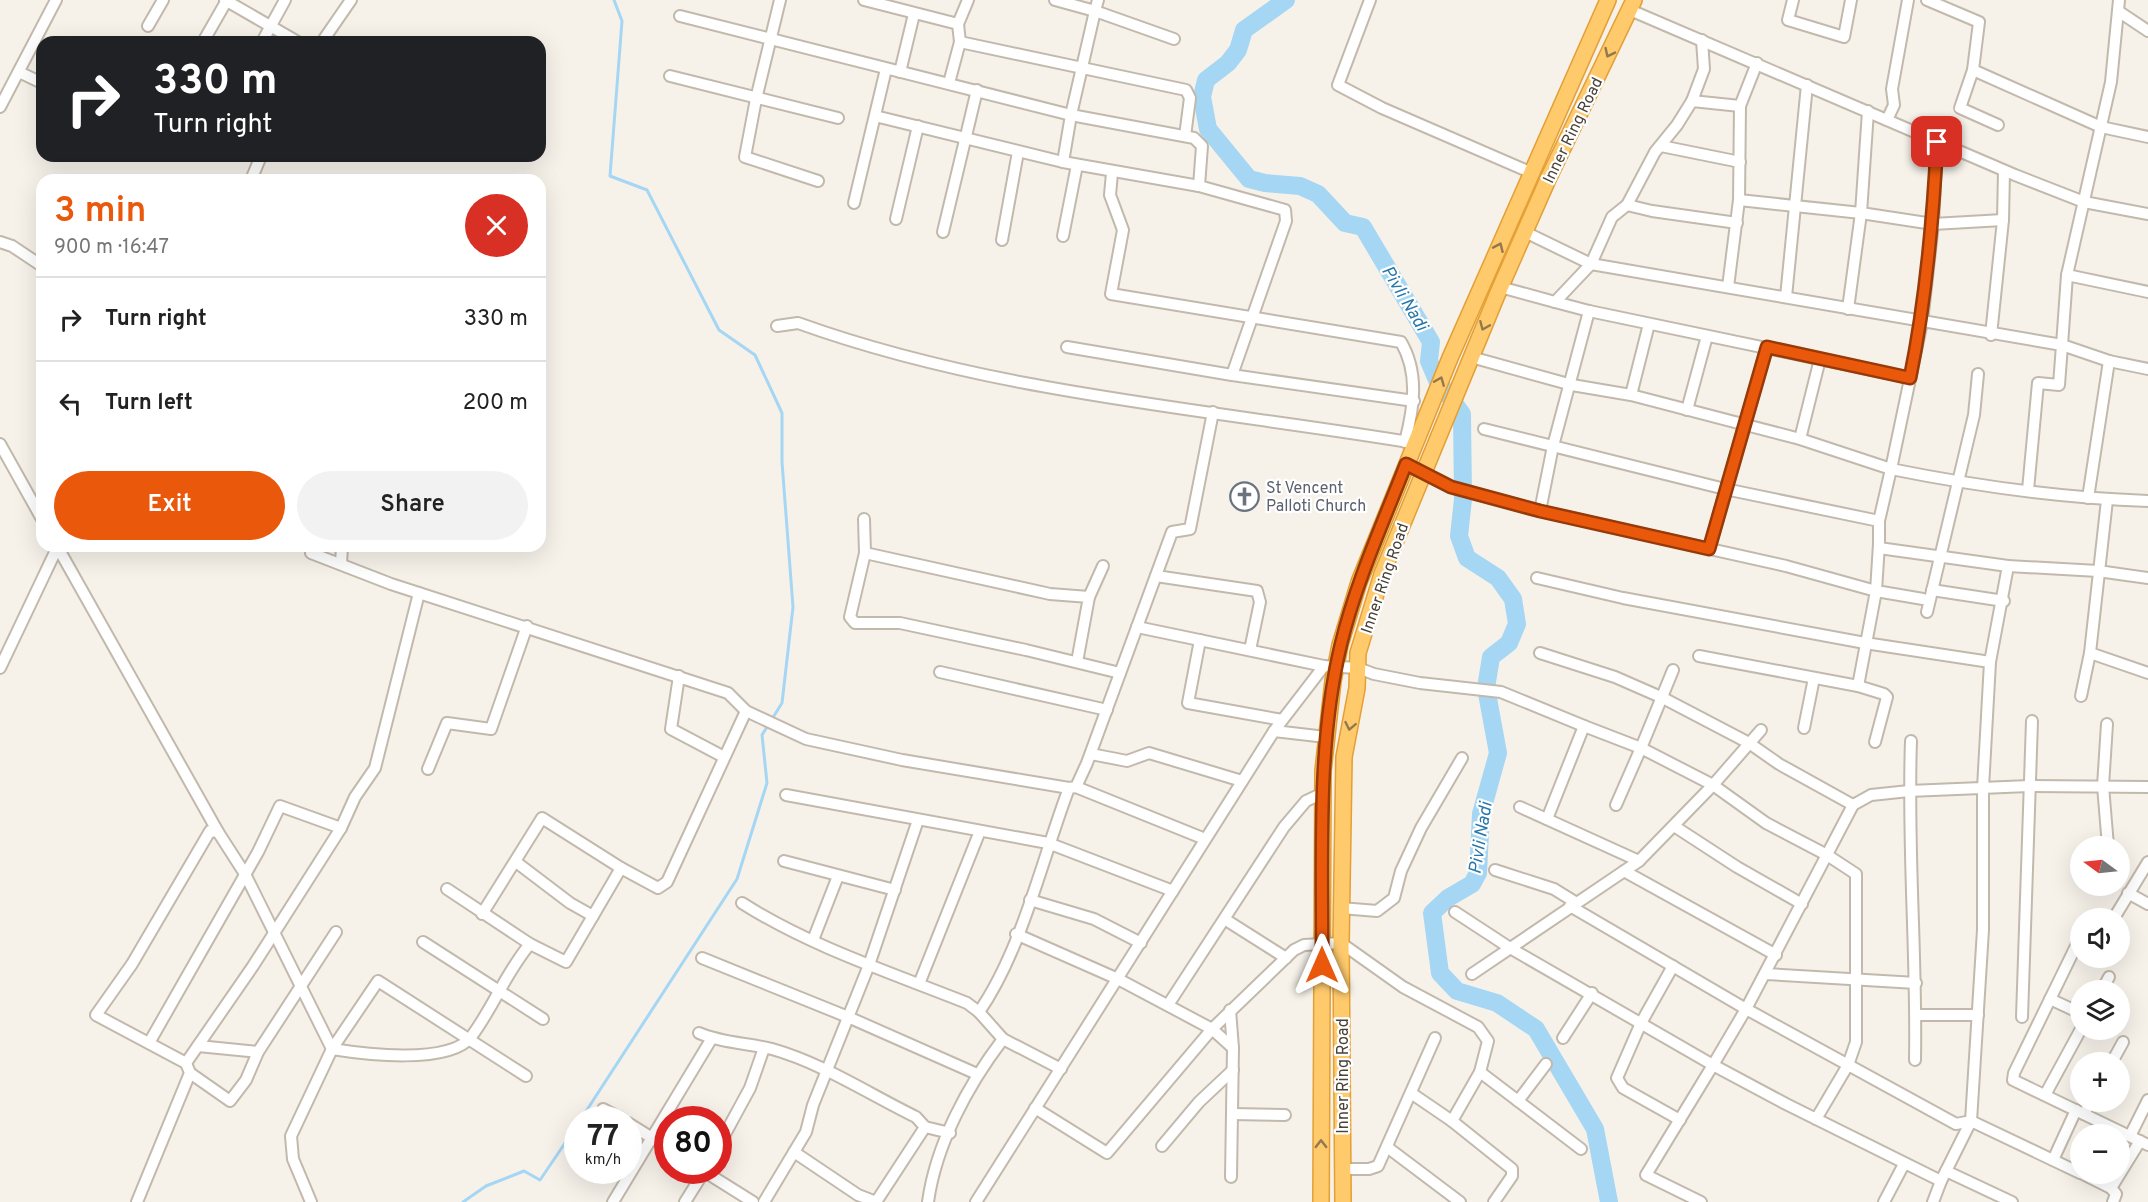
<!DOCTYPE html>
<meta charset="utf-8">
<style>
:root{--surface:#fff;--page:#f2f2f2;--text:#222;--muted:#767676;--line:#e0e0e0;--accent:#ea580c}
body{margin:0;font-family:Overpass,sans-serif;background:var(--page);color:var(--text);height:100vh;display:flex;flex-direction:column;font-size:22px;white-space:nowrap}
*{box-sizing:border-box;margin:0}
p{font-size:20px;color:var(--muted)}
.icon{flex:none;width:33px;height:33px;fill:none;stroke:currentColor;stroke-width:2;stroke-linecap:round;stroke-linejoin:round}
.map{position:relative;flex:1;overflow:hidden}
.panel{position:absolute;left:36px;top:174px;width:510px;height:378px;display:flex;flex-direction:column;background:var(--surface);border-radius:18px;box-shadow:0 6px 24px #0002}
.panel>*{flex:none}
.top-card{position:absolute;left:36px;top:36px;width:510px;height:126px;border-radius:18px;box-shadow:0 6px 24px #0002;background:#202124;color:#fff;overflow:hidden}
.needle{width:39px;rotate:285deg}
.buttons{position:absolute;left:2070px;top:836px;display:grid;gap:12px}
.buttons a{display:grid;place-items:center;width:60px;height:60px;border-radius:50%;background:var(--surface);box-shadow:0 6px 24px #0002;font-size:30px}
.speed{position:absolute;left:564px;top:1106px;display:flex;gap:12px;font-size:30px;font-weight:700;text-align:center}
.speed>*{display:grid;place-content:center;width:78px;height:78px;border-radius:50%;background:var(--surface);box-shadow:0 6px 24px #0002;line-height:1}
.speed small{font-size:15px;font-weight:400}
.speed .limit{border:9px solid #d22;background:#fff;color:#111}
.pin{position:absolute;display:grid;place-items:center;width:51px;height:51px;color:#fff;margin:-26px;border-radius:12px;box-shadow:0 3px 9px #0006}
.me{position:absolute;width:66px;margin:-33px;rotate:0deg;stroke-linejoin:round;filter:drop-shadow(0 0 4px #0008)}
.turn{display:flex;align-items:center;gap:21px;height:126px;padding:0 18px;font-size:27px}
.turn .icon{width:78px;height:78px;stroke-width:2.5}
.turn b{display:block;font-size:42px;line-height:51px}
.round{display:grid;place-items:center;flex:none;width:63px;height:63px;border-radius:32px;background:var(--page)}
.overview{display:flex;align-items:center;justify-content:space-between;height:102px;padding:0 18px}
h1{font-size:36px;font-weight:600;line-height:45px;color:var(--accent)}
.primary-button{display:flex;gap:12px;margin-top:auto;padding:12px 18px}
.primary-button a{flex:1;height:69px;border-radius:36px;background:var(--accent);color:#fff;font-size:24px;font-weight:600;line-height:69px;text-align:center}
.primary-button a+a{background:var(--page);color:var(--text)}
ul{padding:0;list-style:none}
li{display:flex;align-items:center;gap:18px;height:84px;padding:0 18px;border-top:2px solid var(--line)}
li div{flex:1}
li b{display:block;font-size:22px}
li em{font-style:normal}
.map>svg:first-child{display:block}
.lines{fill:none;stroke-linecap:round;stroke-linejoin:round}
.stream{stroke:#a5d6f4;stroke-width:3}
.river{stroke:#a5d6f4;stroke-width:18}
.minor-casing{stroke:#c2b9ac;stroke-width:14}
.highway-casing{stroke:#e49f35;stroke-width:18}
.minor{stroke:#fff;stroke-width:10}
.highway{stroke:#ffca6c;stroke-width:15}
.oneway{stroke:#92784d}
.route-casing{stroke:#983908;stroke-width:15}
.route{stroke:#ea580c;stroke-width:10}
.labels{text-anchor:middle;stroke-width:4.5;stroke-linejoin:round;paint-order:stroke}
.street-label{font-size:16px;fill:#4a4238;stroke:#fff}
.worship-label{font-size:16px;fill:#5b616d;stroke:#fff;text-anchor:start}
.water-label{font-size:18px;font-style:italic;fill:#2878ab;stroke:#fff}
</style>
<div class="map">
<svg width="2148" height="1202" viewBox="0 0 2148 1202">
<rect width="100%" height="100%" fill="#f6f2ea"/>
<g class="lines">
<!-- stream -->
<g class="stream">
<polyline points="581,1119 737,879 767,783 762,735 782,703 793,607 782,462 782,413 755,355 719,330 647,190 610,176 622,21 614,0"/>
<polyline points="463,1202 486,1186 524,1171 540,1180 578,1124"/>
</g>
<!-- river -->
<polyline class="river" points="1286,0 1244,30 1238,50 1228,63 1206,80 1202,97 1208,129 1249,179 1265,183 1300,186 1318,194 1345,223 1363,227 1431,342 1429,361 1437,380 1462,414 1463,499 1459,536 1467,558 1498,578 1513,599 1517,624 1509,643 1491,657 1486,688 1498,753 1481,814 1478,873 1472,884 1448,898 1432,913 1440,973 1457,991 1497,1003 1536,1029 1595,1129 1609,1202"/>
<defs>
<g id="minor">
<polyline points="225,0 298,42"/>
<polyline points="780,0 756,99 745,157 818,181"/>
<polyline points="864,0 958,24 960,42 949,83"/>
<polyline points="1055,0 1095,11 1098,0"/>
<polyline points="1370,0 1338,85 1382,108 1532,173"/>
<polyline points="1793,0 1788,20 1844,37 1851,0"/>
<polyline points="1927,0 1979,22 1973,70 2101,127 2148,137"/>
<polyline points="2119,0 2111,82 2067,275 2062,345 2109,361 2148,369"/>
<polyline points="1630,10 2015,175 2084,202 2148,214"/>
<polyline points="2118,11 2148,31"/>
<polyline points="680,16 1071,115 1063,162 1199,186"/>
<polyline points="958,24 968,0"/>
<polyline points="148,26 163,0"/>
<polyline points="1174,39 1095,11 1071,115 1194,138 1202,146 1199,186 1285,210 1286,221 1232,375"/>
<polyline points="203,42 227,0"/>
<polyline points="262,42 285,0"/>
<polyline points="322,42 351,0"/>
<polyline points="960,42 1186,90 1190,98 1185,136"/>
<polyline points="1973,70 1960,108 1998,125"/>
<polyline points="19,72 42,83"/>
<polyline points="900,72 914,14"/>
<polyline points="670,76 838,118"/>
<polyline points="1692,101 1704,69 1702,40"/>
<polyline points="0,107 56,0"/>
<polyline points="875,116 1063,162"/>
<polyline points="1887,120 1894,105 1892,89 1908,0"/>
<path d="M 1937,142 L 1933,224 L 1922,322 L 1891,469 C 1975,486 2062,498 2148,501"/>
<polyline points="1661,146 1740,162"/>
<path d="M 1112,173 L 1110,195 L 1123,230 L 1111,294 L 1401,342 C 1419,373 1414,407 1405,442"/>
<polyline points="251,180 261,156"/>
<polyline points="1739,200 1861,213 1933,224 2003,220"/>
<polyline points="854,203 886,69"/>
<polyline points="1627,205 1652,211 1737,223"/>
<polyline points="896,219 918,126"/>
<polyline points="943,232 977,90"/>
<polyline points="1525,232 1591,264 2062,345 2059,385 2038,383 2028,490"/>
<polyline points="1063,236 1077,165"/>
<polyline points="1002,240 1018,152"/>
<polyline points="0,242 12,246 42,266"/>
<polyline points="2067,275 2148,292"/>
<polyline points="1500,287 1555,302 1591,264 1612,217 1627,205 1655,152 1677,125 1692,101 1740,106"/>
<polyline points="1728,287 1739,200 1740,106 1757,63"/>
<polyline points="1786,297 1807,85"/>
<polyline points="1555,302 1589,311"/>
<polyline points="1848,309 1861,213 1868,111"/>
<path d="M 777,326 L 798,323 C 995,394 1210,409 1415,443"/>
<polyline points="1991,335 2003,220 2004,171"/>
<polyline points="1067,347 1232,375 1414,401"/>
<polyline points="1471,357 1572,385 1631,395 1800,439 1891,469 1879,521"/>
<polyline points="1631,395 1649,324"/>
<polyline points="1687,410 1707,336"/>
<polyline points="1484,429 1725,489 1879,521 1879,548 2008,566 1990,662 1865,643 1623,598 1537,578"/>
<polyline points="1800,439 1820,359"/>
<polyline points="0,444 42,519"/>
<polyline points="1406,464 1451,487 1540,511 1553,446 1589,311 1910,378"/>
<polyline points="2088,498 2109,361"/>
<polyline points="2107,500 2090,653 2148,673"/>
<polyline points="1540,511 1786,566 1876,591 1858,686 1699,656"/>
<polyline points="864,519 865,553 1050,594 1089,597 1077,662"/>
<polyline points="1879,544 1876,591 1923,599"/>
<polyline points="57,546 218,832"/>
<polyline points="1709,549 1767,347"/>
<polyline points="311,553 391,584 728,693 746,711 806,739 902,760 1069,788"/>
<polyline points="865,553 850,617 855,623 900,623 1026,650 1120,673"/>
<polyline points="341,564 342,546"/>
<polyline points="2008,566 2098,571 2148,578"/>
<polyline points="1156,576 1257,591 1260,602 1250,650"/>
<polyline points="1932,590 2004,601"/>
<polyline points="1089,597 1103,566"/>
<polyline points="1927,612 1974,415 1978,374"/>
<polyline points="1137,627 1324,666 1358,668 1374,674 1420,683 1501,692 1584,726"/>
<polyline points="1200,640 1188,703 1282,720"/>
<polyline points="1540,653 1615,677 1663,698 1749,743 1779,764 1853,805"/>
<polyline points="1990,662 1983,788 1983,930 1971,1121 1956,1124 1746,1009 1853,805 1871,795 1909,791 2029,786 2148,787"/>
<polyline points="0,668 58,546"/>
<polyline points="940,672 1107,710"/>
<polyline points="679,676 671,729 724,757"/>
<polyline points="1858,686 1884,694 1887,697 1875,742"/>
<polyline points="2081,696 2090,653"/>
<polyline points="2107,724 2103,786 2108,846"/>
<polyline points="1804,728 1814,678"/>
<polyline points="1274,731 1326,737"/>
<path d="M 1911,741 C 1907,847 1917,953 1915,1060"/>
<polyline points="1091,754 1127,761 1149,753 1242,781"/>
<polyline points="428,769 447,723 491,729 527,626"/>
<polyline points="1076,787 1205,839"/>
<polyline points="786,795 1048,843 1173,891"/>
<polyline points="1616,805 1641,748 1713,785 1766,823 1827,855 1856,874 1856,1042 1848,1065 1816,1119"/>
<polyline points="1520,807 1639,861"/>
<polyline points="1547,819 1584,726 1641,748 1673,670"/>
<polyline points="1674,826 1737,867 1802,904"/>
<polyline points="341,828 355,797 375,768 419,593"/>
<polyline points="784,861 895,890"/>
<polyline points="516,862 570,903 593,916"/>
<polyline points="1495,870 1554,889 1575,902"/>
<polyline points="1624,871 1776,955"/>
<polyline points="447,889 530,944 566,962 621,868"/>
<polyline points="2128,893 2148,904"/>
<polyline points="1030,900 1094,919 1141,943"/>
<path d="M 742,903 C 811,947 892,973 967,1003 L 979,1012 L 1003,1039 L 1061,1069"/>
<polyline points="1341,908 1377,911 1394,898 1401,871 1421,828 1462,758"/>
<polyline points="1455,912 1510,948 1713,1065 1746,1009 1570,906"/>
<polyline points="482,914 542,818 621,868 658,888 667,882 746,711"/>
<polyline points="2114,918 2148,862"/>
<polyline points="1226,920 1286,958"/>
<polyline points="1016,934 1118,979 1212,1029 1294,950 1304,945 1341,943 1403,987 1478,1027 1488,1041 1480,1072 1452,1121 1512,1169 1512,1176 1494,1202"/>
<polyline points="813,940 838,876"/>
<polyline points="423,942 543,1019"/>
<polyline points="2077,944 2014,1073 2013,1080 2148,1145"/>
<polyline points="702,958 848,1017 977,1074"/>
<polyline points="1673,966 1641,1023 1617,1078 1623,1088 1680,1120"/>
<polyline points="1472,974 1639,861 1713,785 1761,730"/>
<polyline points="1766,974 1916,983"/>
<polyline points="919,984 980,831"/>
<polyline points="2102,990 2109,977"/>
<polyline points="2050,999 2080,1013"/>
<polyline points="1168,1005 1284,827 1306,801 1323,793"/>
<polyline points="1230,1010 1233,1048 1231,1177"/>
<path d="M 979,1012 C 1022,950 1042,859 1069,788 L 1076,787 L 1087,763 L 1172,532 L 1190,529 L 1213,412"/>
<polyline points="1916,1015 1978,1015"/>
<polyline points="2022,1017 2032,721"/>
<path d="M 699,1033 C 722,1043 747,1043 772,1049 C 822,1063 869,1094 916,1117 L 925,1127 L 950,1133"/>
<polyline points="1563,1038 1592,993"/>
<polyline points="149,1043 258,852 280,806 341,828 253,966 186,1063"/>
<polyline points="198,1046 258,1052"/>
<polyline points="2112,1062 2123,1042"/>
<polyline points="1480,1072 1581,1149"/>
<polyline points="190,1073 230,1101 246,1080 258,1052 336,932"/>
<polyline points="1411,1093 1452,1121"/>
<polyline points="2045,1095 2081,1029"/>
<polyline points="1518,1101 1546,1064"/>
<polyline points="1035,1108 1107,1153 1212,1029 1233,1048"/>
<polyline points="603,1109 622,1119"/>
<polyline points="1232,1114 1285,1115"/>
<polyline points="2084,1114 2091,1101"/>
<polyline points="628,1123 668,1148"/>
<polyline points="2130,1136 2148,1100"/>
<polyline points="1162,1146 1199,1102 1233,1070"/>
<polyline points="718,1147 750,1088 764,1048"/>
<polyline points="1387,1147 1460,1202"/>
<polyline points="794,1152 858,1195 876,1202"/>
<polyline points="2053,1160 2076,1110"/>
<polyline points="1343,1169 1369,1169 1378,1166 1435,1038"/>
<polyline points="702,1170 753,1202"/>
<polyline points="1946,1171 2012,1202"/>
<polyline points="2081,1173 2111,1188 2116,1194 2113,1202"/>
<polyline points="2111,1188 2140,1141"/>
<path d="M 137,1202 L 190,1073 L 186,1063 L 96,1015 L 132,964 L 210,831 L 218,832 L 245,874 L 332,1049 C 363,1054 449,1065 471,1037 C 493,1008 506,972 530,944"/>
<polyline points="311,1202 293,1159 291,1136 332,1049 378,981 526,1076"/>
<polyline points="613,1202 712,1038"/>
<polyline points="685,1202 705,1170"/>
<polyline points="764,1202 806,1132 813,1105 869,965 918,820"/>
<polyline points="876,1202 925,1127"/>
<path d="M 928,1202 C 936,1144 968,1085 1003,1039"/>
<polyline points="976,1202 1274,731 1324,666"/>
<polyline points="1701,1202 1646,1175 1713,1065 1786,1104 1941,1181 1971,1121 2080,1173"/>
<polyline points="1884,1202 1904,1164"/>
<polyline points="1933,1202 1941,1181"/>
</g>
<g id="highway">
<polyline points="1321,1202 1323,771 1333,681 1340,645 1359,582 1450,358 1608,0"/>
<polyline points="1343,1202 1341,943 1344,757 1357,688 1358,653 1382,574 1497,295 1549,177 1634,0"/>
</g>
</defs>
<!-- minor casing -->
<use href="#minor" class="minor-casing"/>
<!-- highway casing -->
<use href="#highway" class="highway-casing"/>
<!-- minor -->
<use href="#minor" class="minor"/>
<!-- highway -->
<use href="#highway" class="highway"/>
</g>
<!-- one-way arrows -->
<defs><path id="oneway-chevron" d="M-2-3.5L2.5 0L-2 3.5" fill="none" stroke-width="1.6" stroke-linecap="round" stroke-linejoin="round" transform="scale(1.5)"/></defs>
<g class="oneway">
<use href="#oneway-chevron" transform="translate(1609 53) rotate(116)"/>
<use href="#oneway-chevron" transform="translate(1499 247) rotate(-66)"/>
<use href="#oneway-chevron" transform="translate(1484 326) rotate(113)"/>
<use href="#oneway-chevron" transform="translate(1440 381) rotate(-68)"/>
<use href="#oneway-chevron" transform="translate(1350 726) rotate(101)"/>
<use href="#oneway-chevron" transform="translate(1321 1144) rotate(-90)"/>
</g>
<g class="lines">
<defs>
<path id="route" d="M 1322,965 C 1323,858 1316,748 1341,644 C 1356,582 1383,523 1406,464 L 1451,487 L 1540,511 L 1709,549 L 1767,347 L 1910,378 C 1926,300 1933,221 1937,142"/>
</defs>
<!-- route casing -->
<use href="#route" class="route-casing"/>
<!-- route -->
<use href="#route" class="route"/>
</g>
<!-- icons -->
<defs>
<symbol id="church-ring" viewBox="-11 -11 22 22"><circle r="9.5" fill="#fff" stroke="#6b7280" stroke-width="1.5"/><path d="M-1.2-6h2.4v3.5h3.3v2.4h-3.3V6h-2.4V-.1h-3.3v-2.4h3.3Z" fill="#6b7280"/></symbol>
</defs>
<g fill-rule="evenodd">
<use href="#church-ring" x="1228" y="480" width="33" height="33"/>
</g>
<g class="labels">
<!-- street labels -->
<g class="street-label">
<text transform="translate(1572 130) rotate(-64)" y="6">Inner Ring Road</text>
<text transform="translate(1384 578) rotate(-71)" y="6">Inner Ring Road</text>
<text transform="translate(1342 1076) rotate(-90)" y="6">Inner Ring Road</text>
</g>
<!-- worship labels -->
<g class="worship-label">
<text x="1266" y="493">St Vencent<tspan x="1266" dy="18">Palloti Church</tspan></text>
</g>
<!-- water labels -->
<g class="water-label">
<text transform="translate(1405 298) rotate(59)" y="6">Pivli Nadi</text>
<text transform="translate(1480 838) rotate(-81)" y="6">Pivli Nadi</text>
</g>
</g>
</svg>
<div class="buttons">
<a><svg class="needle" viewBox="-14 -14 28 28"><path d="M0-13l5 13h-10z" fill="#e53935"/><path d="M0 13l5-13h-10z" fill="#767676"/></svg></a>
<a><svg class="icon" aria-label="sound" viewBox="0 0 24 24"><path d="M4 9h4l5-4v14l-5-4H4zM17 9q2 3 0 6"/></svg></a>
<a><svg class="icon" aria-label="layers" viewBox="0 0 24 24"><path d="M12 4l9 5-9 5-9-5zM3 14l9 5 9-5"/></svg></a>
<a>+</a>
<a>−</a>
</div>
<div class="speed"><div>77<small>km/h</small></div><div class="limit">80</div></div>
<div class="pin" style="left:1937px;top:142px;background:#d93025"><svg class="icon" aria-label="arrive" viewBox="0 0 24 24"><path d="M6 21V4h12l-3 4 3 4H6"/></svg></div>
<svg class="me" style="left:1322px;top:965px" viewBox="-20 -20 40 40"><path d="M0-17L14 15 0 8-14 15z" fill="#ea580c" stroke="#fff" stroke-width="4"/></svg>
<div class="top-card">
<div class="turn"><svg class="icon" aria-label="right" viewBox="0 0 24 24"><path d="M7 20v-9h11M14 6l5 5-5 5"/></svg><div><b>330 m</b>Turn right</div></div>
</div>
<section class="panel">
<div class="overview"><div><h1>3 min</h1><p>900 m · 16:47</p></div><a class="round" style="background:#d93025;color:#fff"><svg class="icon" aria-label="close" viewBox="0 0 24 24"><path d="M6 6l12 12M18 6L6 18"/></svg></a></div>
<ul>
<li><svg class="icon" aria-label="right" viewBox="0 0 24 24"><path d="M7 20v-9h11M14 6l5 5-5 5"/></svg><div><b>Turn right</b></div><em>330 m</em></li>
<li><svg class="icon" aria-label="left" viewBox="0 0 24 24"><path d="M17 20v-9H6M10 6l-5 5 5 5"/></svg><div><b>Turn left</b></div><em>200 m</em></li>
</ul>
<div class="primary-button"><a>Exit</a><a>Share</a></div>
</section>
</div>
